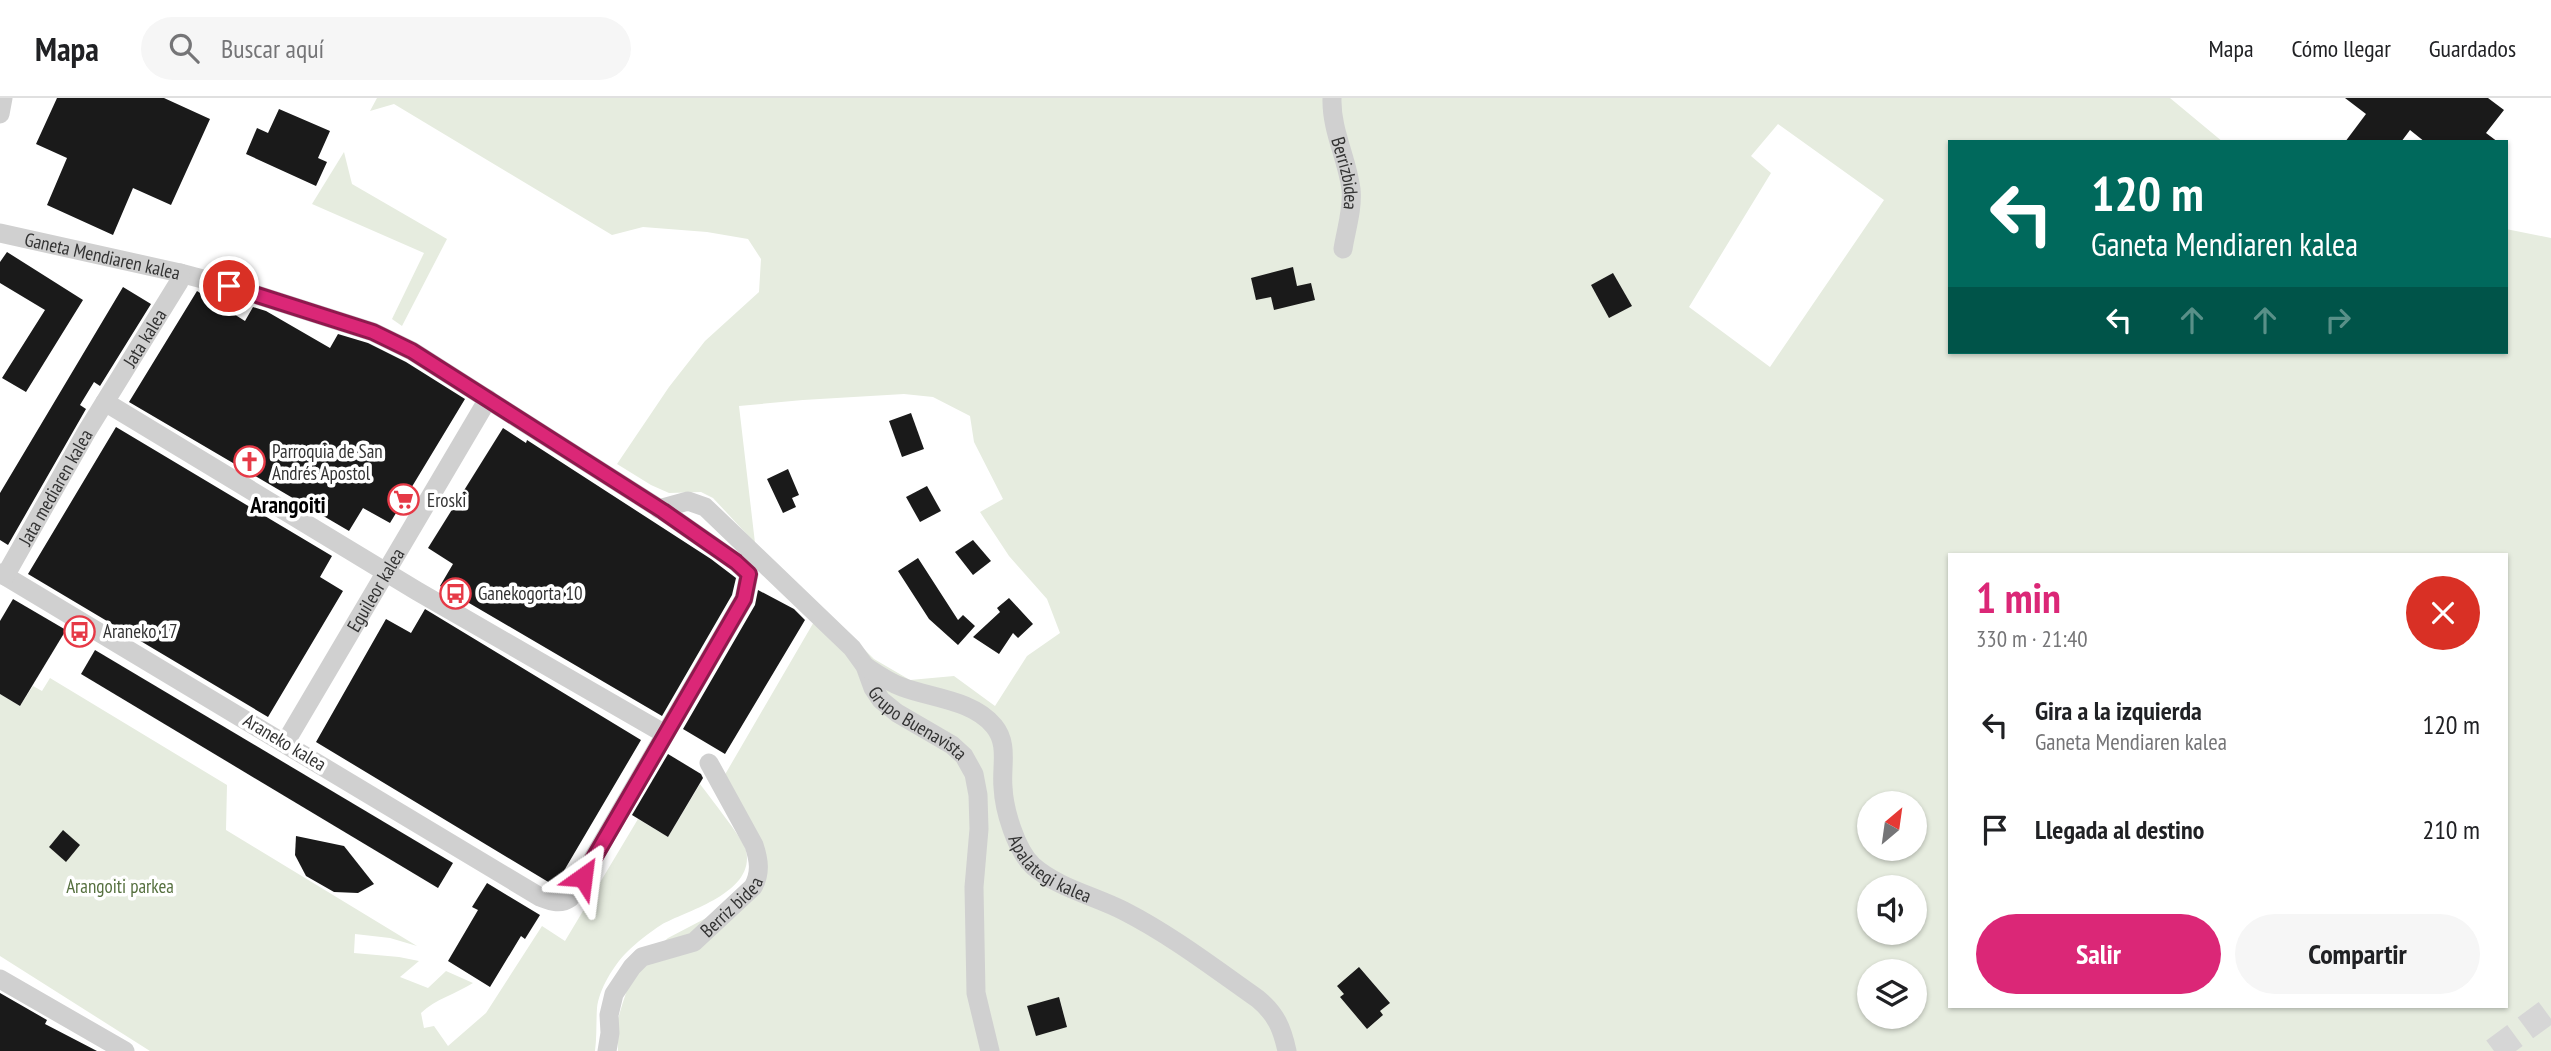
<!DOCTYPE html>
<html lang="es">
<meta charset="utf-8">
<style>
:root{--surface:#fff;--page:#f6f6f6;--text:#202124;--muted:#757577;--line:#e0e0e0;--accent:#db2777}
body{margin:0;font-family:"PT Sans Narrow",sans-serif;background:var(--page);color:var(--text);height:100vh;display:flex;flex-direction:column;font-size:26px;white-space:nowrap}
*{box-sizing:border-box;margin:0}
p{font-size:23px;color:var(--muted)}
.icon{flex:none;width:38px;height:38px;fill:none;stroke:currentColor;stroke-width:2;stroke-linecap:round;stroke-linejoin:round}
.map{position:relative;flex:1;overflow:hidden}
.sheet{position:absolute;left:1948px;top:455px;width:560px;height:455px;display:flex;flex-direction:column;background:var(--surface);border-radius:0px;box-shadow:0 2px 5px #0004}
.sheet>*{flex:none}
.banner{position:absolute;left:1948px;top:42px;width:560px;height:214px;border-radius:0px;box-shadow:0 2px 5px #0004;background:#00695c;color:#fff;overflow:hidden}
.needle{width:46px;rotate:29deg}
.fabs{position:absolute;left:1857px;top:693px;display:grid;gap:14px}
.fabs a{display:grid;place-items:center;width:70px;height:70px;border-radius:50%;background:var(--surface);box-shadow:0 2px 5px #0004;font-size:35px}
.pin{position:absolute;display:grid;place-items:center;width:60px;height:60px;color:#fff;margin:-30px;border:4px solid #fff;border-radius:50%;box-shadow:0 2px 7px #0007}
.me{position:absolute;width:77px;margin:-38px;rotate:31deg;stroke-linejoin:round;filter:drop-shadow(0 0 5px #0008)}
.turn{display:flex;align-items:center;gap:24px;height:147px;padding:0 28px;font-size:32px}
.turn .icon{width:91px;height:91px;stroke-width:2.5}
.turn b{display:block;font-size:49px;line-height:60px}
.lanes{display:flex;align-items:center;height:66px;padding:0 28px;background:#0003;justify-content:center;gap:35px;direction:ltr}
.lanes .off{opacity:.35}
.round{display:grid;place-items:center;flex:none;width:74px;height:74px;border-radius:37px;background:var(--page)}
.head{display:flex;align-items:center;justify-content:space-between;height:119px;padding:0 28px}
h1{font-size:42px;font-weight:600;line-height:52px;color:var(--accent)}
.primary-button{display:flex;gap:14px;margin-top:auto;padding:14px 28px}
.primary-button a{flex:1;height:80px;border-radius:42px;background:var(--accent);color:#fff;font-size:28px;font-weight:600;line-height:80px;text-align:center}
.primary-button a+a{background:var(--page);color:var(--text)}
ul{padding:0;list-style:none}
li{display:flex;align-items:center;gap:21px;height:105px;padding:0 28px}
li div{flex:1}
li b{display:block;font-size:26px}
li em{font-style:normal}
header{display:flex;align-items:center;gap:42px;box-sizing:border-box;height:98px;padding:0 35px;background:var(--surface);border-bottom:2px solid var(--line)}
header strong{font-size:33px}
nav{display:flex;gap:38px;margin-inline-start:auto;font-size:24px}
.search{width:490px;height:63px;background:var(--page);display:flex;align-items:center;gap:18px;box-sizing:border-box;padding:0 24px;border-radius:38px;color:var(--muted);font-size:26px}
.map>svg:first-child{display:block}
.green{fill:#e6ecdf;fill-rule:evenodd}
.building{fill:#1a1a1a}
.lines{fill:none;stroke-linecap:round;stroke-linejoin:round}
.highway-tunnel{stroke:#d6d6d6;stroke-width:26;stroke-dasharray:26 13;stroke-linecap:butt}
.minor{stroke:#d0d0d0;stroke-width:19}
.route-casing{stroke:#8e194d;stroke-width:18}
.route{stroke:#db2777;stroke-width:12}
.labels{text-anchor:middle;stroke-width:7;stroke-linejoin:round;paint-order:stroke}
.street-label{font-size:19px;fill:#333;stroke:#fff}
.poi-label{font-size:19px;fill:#333;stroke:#fff;text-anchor:start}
.park-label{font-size:19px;fill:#56703f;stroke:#fff}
.quarter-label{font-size:23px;font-weight:bold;fill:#000;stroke:#fff}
</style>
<header>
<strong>Mapa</strong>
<div class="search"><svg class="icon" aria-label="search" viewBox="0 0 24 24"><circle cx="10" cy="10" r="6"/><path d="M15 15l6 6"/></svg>Buscar aquí</div>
<nav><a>Mapa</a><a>Cómo llegar</a><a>Guardados</a></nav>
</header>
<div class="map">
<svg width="2551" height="953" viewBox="0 0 2551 953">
<rect width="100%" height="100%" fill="#fff"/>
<!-- green -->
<g class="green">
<path d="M 377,0 L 2170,0 L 2223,44 L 1950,44 L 1950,254 L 2506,254 L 2506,131 L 2551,140 L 2551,953 L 618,953 L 617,924 L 623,904 L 629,886 L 648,857 L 668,840 L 754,795 L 766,779 L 723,680 L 822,510 L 874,561 L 910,582 L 954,578 L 995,608 L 1027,558 L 1060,535 L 1047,501 L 1009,458 L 980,414 L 1003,401 L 974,344 L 970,318 L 933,299 L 904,296 L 803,302 L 739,308 L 755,445 L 713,400 L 701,394 L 669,395 L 651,387 L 617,366 L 669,289 L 705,243 L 759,194 L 761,161 L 748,141 L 707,134 L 643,129 L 612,137 L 394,6 L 370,13 ZM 1778,26 L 1884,102 L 1770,269 L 1689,209 L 1771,75 L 1751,58 ZM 1950,457 L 2506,457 L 2506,908 L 1950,908 ZM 1869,705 L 1914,705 L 1914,751 L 1869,751 ZM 1869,789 L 1914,789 L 1914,835 L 1869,835 ZM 1869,873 L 1914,873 L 1914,919 L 1869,919 Z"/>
<polygon points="344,54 352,86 447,141 402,228 392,221 424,155 312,106"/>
<path d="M 50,580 L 227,687 L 226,732 L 417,848 L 390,840 L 355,836 L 354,855 L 399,859 L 419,863 L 400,879 L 428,890 L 446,873 L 473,885 C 456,896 435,901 421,915 L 424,930 L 434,928 L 448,948 L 486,915 L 542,828 L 565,843 L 638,721 L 668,739 L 700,686 C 708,697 744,742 746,752 C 756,795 688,812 661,827 C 650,834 636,845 627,854 C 614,867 599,891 597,910 C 596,925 597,938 595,953 L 150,953 L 0,858 L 0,596 L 20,608 L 33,588 L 42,593 Z"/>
</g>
<!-- building -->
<g class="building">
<polygon points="57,0 164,0 210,21 171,107 133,90 113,137 47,107 67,60 36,46"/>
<polygon points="2345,0 2488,0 2504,12 2486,35 2498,44 2425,44 2410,32 2401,44 2345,44 2366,16"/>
<polygon points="279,11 330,33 318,60 327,64 316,88 246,56 257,30 268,35"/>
<polygon points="7,154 83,202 26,294 2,280 45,212 0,185 0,164"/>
<polygon points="1293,169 1297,188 1311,185 1315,202 1274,212 1271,199 1256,202 1251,180"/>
<polygon points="1613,175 1632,208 1609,220 1591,187"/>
<polygon points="123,189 151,206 100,288 94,284 80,307 86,311 8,447 0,442 0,395"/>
<polygon points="197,193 245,223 253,209 266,213 330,250 338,236 368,245 406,264 465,301 390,425 363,410 349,433 129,304"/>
<polygon points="911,315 924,351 902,359 889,323"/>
<polygon points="116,329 332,458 320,479 343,493 268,619 28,476"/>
<polygon points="503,330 526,345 527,342 711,461 736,480 732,497 662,618 440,488 453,466 428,450"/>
<polygon points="788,371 799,397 792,400 796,409 783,415 767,381"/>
<polygon points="927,388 941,413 920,424 906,399"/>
<polygon points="973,442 991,463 973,477 955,454"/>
<polygon points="918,460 958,522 963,517 975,528 958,547 929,521 898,473"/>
<polygon points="758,492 794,511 805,522 725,656 683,631 755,507"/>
<polygon points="1009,500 1033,526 1018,540 1013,535 999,556 973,539 1000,514 997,510"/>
<polygon points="13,501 66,532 20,608 0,596 0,523"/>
<polygon points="425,511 641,642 555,788 316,644 386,521 411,535"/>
<polygon points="95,552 453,765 438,790 81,576"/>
<polygon points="668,656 701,676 703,680 668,739 632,717"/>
<polygon points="63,732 80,747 66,764 49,749"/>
<polygon points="296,738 344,748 374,786 358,795 334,794 306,778 295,757"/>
<polygon points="487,785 540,817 525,841 521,838 490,889 448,863 478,812 472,809"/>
<polygon points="1359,869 1390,905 1380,913 1383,917 1367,931 1340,899 1344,896 1337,888"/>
<polygon points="0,895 47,922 45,926 97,953 0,953"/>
<polygon points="1059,899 1067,929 1036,938 1027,908"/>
</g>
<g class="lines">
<!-- highway-tunnel -->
<polyline class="highway-tunnel" points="2494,953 2551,911"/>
<!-- minor -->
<g class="minor">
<path id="s1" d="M 1332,0 C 1331,32 1347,60 1351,91 C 1353,111 1346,132 1343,151"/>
<polyline points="0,16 3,0"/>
<path id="s2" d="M 0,135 L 180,175 L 229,188 L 373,234 L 412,253 L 663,413 L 736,464 L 749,476 L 744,501 L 570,800 C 560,807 551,803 540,799 L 0,475"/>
<polyline points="105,304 417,493 665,636"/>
<path id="s3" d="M 659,411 L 688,403 L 705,409 L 852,550 L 865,568 L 873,590 L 881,602 L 897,615 L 952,647 L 964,658 L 974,676 L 978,697 L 979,731 L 974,789 L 976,895 L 990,953"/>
<path id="s4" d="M 5,478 L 87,333 L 179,184 L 180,175"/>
<path id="s5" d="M 865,568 C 877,576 888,584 902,589 C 931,600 973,602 994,628 C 1009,646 1001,668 1003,689 C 1004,712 1016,752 1033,768 C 1058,790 1095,798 1124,813 C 1171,837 1214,870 1258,901 C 1276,916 1282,930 1287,953"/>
<path id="s6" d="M 285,645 L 488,301"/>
<polyline points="0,881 125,953"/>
<path id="s7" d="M 607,953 L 610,935 L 609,917 L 614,896 L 632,869 L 642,859 L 694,844 L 753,789 C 761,775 759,762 754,747 L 709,665"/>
</g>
</g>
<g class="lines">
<defs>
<polyline id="route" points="229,188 373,234 412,253 663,413 736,464 749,476 744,501 583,779"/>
</defs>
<!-- route casing -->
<use href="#route" class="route-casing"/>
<!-- route -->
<use href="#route" class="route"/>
</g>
<!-- icons -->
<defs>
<symbol id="church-ring" viewBox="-11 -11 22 22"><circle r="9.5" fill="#fff" stroke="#e63946" stroke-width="1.5"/><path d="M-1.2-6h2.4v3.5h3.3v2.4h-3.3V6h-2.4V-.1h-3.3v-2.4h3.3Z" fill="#e63946"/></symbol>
<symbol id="supermarket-ring" viewBox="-11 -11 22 22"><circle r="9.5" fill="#fff" stroke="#e63946" stroke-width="1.5"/><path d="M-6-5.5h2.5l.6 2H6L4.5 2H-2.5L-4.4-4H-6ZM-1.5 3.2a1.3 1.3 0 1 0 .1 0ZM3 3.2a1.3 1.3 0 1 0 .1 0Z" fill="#e63946"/></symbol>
<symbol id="bus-ring" viewBox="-11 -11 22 22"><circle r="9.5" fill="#fff" stroke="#e63946" stroke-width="1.5"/><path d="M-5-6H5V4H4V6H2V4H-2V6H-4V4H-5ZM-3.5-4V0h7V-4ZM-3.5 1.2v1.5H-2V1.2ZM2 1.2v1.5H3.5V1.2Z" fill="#e63946"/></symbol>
</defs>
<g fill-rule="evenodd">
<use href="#church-ring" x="232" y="346" width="35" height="35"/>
<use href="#supermarket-ring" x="386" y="384" width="35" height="35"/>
<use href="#bus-ring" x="438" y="478" width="35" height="35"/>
<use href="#bus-ring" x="62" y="516" width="35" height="35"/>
</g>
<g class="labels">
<!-- street labels -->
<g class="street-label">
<text dy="7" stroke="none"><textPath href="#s1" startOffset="77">Berrizbidea</textPath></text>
<text dy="7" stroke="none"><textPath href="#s2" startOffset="105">Ganeta Mendiaren kalea</textPath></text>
<text dy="7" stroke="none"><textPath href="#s4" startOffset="276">Jata kalea</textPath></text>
<text dy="7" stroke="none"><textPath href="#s4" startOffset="102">Jata mediaren kalea</textPath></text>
<text dy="7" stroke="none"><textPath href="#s6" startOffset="178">Eguileor kalea</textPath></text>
<text dy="7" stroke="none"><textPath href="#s3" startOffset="355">Grupo Buenavista</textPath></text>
<text transform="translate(285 644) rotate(31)" y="7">Araneko kalea</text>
<text dy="7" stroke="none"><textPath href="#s5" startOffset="308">Apalategi kalea</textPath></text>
<text dy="7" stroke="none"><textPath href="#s7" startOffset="210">Berriz bidea</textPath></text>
</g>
<!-- poi labels -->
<g class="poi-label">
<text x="272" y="360">Parroquia de San<tspan x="272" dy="22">Andrés Apostol</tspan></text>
<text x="427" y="409">Eroski</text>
<text x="478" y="502">Ganekogorta 10</text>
<text x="103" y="540">Araneko 17</text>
</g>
<!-- park labels -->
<g class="park-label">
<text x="120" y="795">Arangoiti parkea</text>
</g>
<!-- quarter labels -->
<g class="quarter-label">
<text x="288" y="415">Arangoiti</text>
</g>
</g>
</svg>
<div class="fabs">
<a><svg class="needle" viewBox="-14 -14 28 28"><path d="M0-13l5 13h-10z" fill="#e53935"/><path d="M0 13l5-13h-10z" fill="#757577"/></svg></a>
<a><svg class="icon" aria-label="sound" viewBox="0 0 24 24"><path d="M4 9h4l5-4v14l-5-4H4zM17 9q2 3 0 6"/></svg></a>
<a><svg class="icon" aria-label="layers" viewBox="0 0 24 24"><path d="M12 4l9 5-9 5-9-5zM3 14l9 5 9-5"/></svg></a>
</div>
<div class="pin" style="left:229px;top:188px;background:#d93025"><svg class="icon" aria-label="arrive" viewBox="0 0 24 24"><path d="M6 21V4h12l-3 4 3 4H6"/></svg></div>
<svg class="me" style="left:583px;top:779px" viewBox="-20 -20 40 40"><path d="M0-17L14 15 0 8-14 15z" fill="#db2777" stroke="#fff" stroke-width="4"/></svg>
<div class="banner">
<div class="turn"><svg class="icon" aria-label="left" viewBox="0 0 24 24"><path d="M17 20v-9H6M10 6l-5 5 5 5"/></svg><div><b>120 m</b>Ganeta Mendiaren kalea</div></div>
<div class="lanes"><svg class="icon" aria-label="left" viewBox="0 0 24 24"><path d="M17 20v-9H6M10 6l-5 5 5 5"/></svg><svg class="icon off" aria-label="ahead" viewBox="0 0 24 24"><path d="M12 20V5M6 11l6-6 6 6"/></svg><svg class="icon off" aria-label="ahead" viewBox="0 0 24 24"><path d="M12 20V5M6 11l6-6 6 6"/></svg><svg class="icon off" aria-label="right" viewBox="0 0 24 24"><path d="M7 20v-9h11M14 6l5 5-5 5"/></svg></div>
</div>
<section class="sheet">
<div class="head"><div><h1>1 min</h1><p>330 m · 21:40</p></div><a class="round" style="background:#d93025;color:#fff"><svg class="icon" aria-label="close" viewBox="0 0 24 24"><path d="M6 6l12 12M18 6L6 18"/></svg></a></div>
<ul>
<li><svg class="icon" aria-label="left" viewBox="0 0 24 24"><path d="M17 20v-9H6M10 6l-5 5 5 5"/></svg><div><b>Gira a la izquierda</b><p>Ganeta Mendiaren kalea</p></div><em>120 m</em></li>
<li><svg class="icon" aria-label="arrive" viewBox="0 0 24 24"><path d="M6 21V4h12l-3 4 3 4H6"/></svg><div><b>Llegada al destino</b></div><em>210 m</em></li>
</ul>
<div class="primary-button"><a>Salir</a><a>Compartir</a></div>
</section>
</div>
